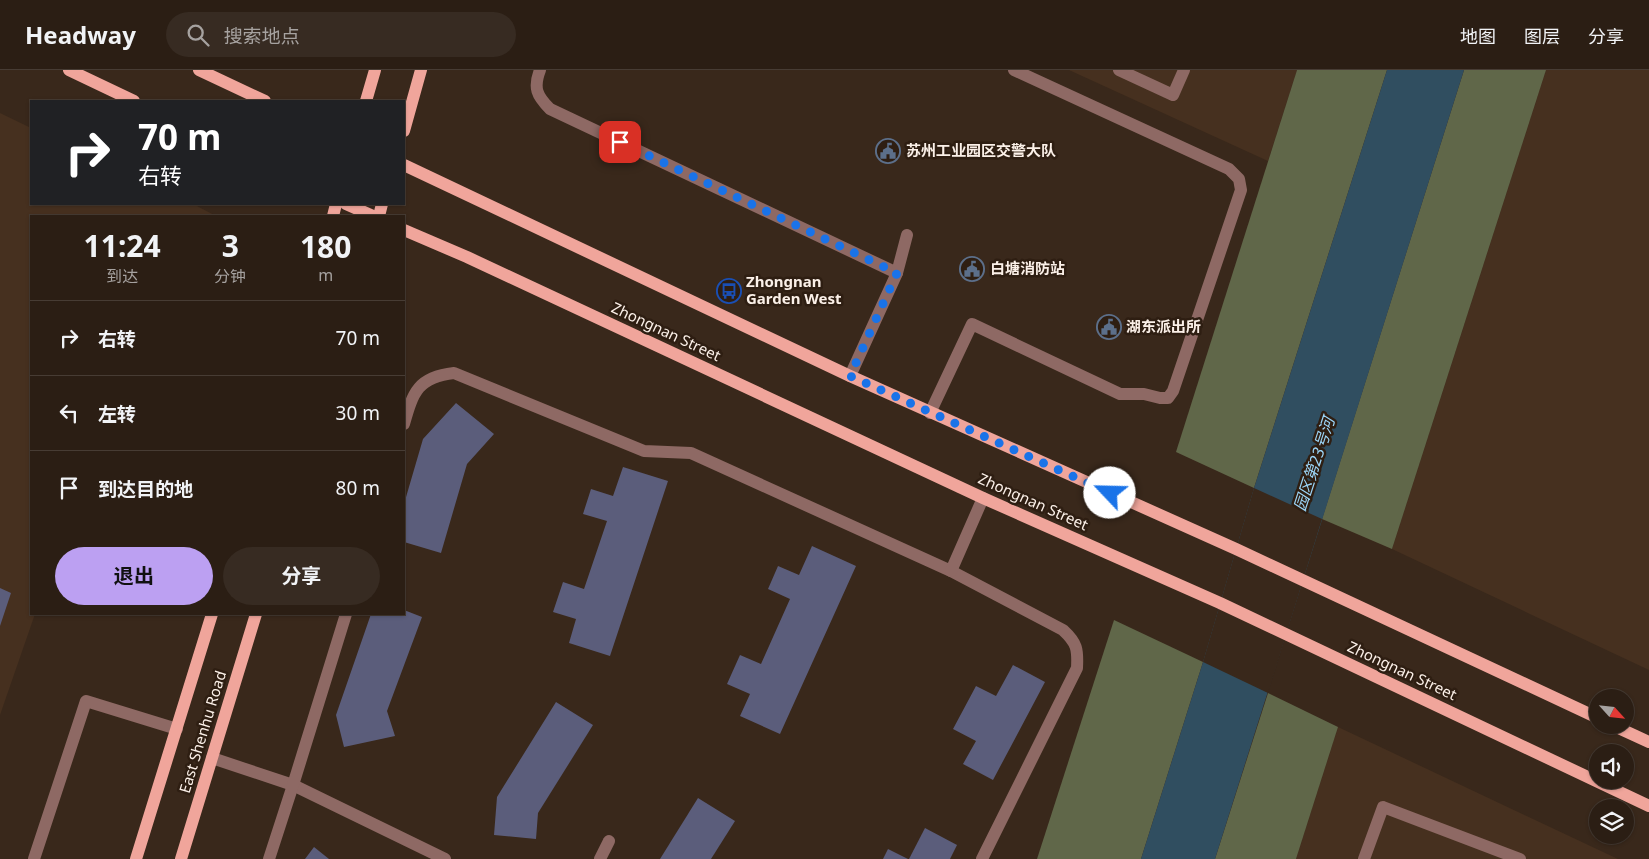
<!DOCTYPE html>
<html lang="zh">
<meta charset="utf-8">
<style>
:root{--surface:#2b1e14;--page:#372b22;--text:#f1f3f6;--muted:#a6a2a0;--line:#473c34;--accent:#bca0f2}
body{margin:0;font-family:"Noto Sans","Noto Sans SC",sans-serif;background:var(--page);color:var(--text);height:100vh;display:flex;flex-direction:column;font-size:19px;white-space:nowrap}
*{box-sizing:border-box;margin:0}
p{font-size:16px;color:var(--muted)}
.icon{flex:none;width:28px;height:28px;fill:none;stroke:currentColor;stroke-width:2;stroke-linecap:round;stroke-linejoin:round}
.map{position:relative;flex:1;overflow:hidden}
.drawer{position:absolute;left:30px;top:145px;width:375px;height:400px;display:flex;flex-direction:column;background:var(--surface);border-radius:0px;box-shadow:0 1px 4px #0004,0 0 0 1px var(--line)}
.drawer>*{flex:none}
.hud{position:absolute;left:30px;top:30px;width:375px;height:105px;border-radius:0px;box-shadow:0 1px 4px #0004,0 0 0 1px var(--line);background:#202124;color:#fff;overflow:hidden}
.needle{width:32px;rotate:117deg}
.buttons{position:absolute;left:1589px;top:619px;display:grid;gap:10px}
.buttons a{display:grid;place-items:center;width:45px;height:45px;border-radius:50%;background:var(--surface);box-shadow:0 1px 4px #0004,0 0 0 1px var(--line);font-size:25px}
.pin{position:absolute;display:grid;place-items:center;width:42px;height:42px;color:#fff;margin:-21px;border-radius:10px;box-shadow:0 2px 8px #0006}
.me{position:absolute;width:55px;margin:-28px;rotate:294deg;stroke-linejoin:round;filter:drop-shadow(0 0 4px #0008)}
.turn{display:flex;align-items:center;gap:18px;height:105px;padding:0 25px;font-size:22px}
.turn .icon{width:65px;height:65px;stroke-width:2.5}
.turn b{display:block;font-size:35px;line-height:42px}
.eta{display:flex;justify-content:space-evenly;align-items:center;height:85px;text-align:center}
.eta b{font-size:30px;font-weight:700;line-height:35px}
.primary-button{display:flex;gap:10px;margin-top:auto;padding:10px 25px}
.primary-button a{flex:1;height:58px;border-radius:30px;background:var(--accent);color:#111;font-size:20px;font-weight:700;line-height:58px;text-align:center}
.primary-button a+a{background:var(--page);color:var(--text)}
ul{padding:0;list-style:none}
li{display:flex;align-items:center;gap:15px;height:75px;padding:0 25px;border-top:1px solid var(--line)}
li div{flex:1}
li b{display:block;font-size:19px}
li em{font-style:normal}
header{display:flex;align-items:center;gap:30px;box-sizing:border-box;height:70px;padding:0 25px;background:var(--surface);border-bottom:1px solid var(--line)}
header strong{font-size:24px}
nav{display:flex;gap:28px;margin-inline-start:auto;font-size:18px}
.search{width:350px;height:45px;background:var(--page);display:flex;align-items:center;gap:12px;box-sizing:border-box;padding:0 18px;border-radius:28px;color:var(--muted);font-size:19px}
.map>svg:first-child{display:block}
.built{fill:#46301f}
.forest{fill:#606749}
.water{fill:#304e60}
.pier{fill:#39281b}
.building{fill:#5b5d7b}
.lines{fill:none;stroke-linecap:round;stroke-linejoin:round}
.minor{stroke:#8e6964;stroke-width:12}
.major{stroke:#f0a59b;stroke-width:12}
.route{stroke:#1a73e8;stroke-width:9;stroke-dasharray:0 16.2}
.labels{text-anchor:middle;stroke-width:5;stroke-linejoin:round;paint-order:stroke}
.poi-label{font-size:15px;font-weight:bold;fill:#fbf0e8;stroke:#2e1e12;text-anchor:start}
.street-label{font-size:15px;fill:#fbf0e8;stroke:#2e1e12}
.water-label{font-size:16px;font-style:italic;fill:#9cd6f9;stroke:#2e1e12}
</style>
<header>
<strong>Headway</strong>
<div class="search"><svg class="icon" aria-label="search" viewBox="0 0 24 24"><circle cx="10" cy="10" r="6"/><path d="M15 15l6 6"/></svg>搜索地点</div>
<nav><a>地图</a><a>图层</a><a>分享</a></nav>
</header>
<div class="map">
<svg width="1649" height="789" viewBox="0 0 1649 789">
<rect width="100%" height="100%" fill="#39281b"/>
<!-- built -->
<g class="built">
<polygon points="1069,0 1297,0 1268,91"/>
<polygon points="1546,0 1649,0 1649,600 1392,479"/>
<polygon points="0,43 31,58 31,134 193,134 216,146 31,146 31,544 35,544 0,645"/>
<polygon points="1338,657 1618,789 1296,789"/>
</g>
<!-- forest -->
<g class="forest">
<polygon points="1297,0 1387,0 1254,418 1176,382"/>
<polygon points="1464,0 1546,0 1392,479 1322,449"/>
<polygon points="1114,550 1203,592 1141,789 1037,789"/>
<polygon points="1268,623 1338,657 1296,789 1215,789"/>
</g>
<!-- water -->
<polygon class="water" points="1387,0 1464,0 1215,789 1141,789 1203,592 1254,418"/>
<!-- pier -->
<polygon class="pier" points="1254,418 1322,449 1268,623 1203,592"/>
<!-- building -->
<g class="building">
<polygon points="456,333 494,364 467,394 441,483 404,472 404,434 423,369"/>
<polygon points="623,397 668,411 610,586 569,573 576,549 553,542 563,512 584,519 607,451 583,444 591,419 613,426"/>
<polygon points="812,476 856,496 780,664 740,646 750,624 727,614 740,585 761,594 790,529 768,519 778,496 799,505"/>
<polygon points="0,518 11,523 0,556"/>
<polygon points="404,540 422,547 387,641 395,666 344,677 336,645 371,544 404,544"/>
<polygon points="1013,595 1045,612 993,710 963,694 976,671 953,659 976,616 996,626"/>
<polygon points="556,632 593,655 538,743 536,769 494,765 497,727"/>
<polygon points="698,728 735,751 711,789 660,789"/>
<polygon points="925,758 957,775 950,789 909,789"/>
<polygon points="314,777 329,789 305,789"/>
<polygon points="888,779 908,789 883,789"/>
</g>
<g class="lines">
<!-- minor -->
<g class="minor">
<path d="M 540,0 C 533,18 537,26 550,39 L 897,203"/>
<polyline points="1119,0 1173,25 1184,0"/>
<polyline points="850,306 897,203 907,165"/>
<polyline points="930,343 972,254 1120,324 1144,324 1160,328 1168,328 1173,321 1241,120 1239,109 1229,99 1014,0"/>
<path d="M 404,354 C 413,322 418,307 454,303 L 644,381 L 691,383 L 951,501 L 1063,560 C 1077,573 1078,579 1077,598 L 982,789"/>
<polyline points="951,501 983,428"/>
<polyline points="212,688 293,715 445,789"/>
<polyline points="34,789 86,631 177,659"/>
<polyline points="269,789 293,715 346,544"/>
<polyline points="600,789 609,771"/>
<polyline points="1364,789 1383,737 1520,789"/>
</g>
<!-- major -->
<g class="major">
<polyline points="69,0 134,31"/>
<polyline points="199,0 265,31"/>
<polyline points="366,31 375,0"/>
<polyline points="404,61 421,0"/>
<polyline points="404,95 850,306 1236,479 1598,648"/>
<polyline points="346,134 373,146"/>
<polyline points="333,146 336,134"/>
<polyline points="379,146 382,134"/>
<polyline points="404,160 467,187 983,428 1220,533 1649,736"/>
<polyline points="1612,655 1649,672"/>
<polyline points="136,789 212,544"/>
<polyline points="181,789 256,544"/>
</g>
</g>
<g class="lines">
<!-- route -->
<polyline class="route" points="620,72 897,203 850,306 1110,423"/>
</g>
<!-- icons -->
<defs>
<symbol id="civic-ring" viewBox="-11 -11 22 22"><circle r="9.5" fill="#2e1e12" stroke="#5c6f8a" stroke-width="1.5"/><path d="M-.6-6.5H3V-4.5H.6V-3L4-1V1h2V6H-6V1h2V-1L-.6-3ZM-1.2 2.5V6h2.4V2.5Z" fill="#5c6f8a"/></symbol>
<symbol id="bus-ring" viewBox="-11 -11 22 22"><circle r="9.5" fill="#2e1e12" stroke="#1a4fb4" stroke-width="1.5"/><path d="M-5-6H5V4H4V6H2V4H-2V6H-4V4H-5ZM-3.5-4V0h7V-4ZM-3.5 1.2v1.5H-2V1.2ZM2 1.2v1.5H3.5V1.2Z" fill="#1a4fb4"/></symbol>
</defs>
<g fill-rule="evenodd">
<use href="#civic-ring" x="874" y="67" width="28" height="28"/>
<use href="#civic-ring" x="958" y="185" width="28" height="28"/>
<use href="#bus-ring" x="715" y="207" width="28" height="28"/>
<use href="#civic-ring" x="1095" y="243" width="28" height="28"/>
</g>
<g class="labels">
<!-- poi labels -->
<g class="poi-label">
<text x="906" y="86">苏州工业园区交警大队</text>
<text x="990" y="204">白塘消防站</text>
<text x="746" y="217">Zhongnan<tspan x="746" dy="17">Garden West</tspan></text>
<text x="1126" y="262">湖东派出所</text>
</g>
<!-- street labels -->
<g class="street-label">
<text transform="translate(666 262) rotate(25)" y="5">Zhongnan Street</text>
<text transform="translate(1033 432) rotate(24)" y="5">Zhongnan Street</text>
<text transform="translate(1402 601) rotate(25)" y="5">Zhongnan Street</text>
<text transform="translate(203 662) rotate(-73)" y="5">East Shenhu Road</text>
</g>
<!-- water labels -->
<g class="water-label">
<text transform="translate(1314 394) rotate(-72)" y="6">园区第23号河</text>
</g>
</g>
</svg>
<div class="buttons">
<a><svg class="needle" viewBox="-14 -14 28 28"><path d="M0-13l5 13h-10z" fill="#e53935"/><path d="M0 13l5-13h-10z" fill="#a6a2a0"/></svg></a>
<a><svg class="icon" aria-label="sound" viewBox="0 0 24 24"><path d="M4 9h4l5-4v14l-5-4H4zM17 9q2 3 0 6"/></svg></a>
<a><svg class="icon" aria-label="layers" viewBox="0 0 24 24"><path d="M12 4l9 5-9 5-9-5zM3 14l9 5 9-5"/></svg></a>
</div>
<div class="pin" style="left:620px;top:72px;background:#d93025"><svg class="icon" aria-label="arrive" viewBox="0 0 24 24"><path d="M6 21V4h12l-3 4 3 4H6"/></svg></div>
<svg class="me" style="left:1110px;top:423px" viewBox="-20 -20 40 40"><circle r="19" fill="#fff"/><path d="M0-13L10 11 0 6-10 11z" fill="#1a73e8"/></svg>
<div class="hud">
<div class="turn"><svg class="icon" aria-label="right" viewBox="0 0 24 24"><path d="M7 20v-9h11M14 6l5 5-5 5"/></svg><div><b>70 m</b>右转</div></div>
</div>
<section class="drawer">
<div class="eta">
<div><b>11:24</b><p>到达</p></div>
<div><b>3</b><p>分钟</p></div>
<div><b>180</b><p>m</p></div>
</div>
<ul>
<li><svg class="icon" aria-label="right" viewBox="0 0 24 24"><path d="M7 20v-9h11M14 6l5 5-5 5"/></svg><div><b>右转</b></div><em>70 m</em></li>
<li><svg class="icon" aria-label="left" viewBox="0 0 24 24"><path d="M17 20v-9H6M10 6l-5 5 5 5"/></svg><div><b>左转</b></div><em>30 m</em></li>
<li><svg class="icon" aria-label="arrive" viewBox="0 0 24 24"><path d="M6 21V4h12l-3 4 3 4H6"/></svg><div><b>到达目的地</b></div><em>80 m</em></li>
</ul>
<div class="primary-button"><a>退出</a><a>分享</a></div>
</section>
</div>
